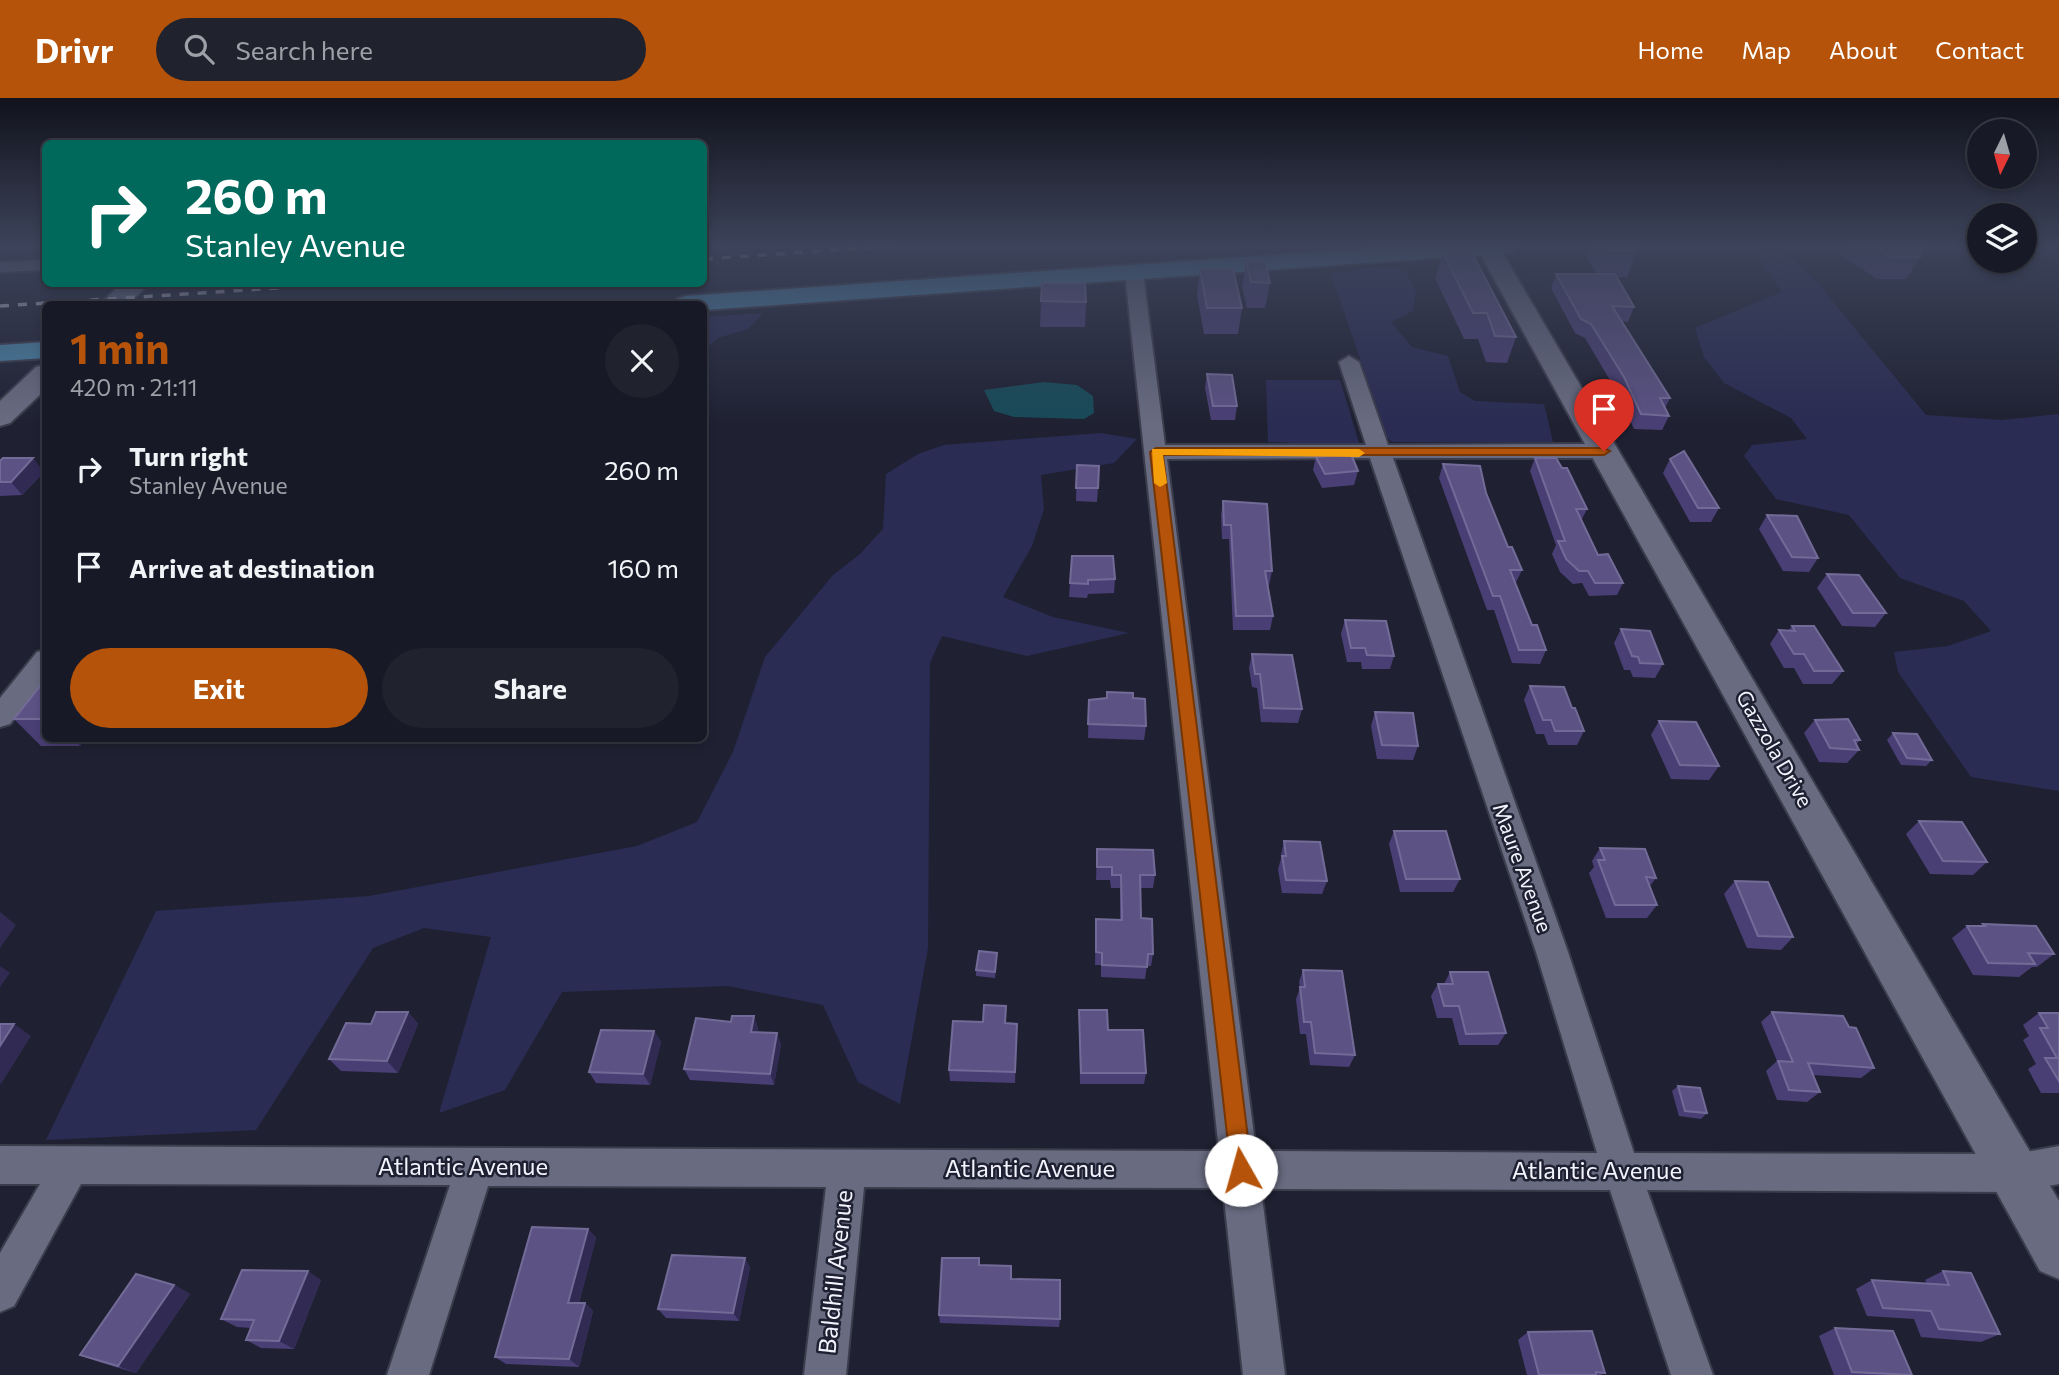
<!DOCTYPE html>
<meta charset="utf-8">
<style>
:root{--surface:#171926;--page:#20222e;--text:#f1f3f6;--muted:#9ea0a7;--line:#363843;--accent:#b45309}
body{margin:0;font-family:Commissioner,sans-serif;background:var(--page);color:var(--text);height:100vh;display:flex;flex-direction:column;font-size:26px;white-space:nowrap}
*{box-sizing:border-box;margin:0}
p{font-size:23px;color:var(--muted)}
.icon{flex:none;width:38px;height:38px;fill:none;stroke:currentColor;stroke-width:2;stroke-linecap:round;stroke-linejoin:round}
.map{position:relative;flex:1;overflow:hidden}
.details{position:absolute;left:42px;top:203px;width:665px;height:441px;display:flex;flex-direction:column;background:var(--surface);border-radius:10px;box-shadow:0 4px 10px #0003,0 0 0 2px var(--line)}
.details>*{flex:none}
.top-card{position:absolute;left:42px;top:42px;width:665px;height:147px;border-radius:10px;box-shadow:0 4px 10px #0003,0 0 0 2px var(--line);background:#00695c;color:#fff;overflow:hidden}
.needle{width:46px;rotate:185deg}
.buttons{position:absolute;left:1967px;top:21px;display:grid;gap:14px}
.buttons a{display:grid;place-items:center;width:70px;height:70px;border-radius:50%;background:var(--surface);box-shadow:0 4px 10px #0003,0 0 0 2px var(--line);font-size:35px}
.pin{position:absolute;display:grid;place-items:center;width:60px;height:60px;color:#fff;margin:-72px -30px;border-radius:50% 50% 50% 0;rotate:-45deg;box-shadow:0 0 7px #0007}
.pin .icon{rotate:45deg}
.me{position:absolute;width:77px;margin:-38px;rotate:353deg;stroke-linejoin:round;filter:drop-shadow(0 0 5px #0008)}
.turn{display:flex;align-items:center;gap:24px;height:147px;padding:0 28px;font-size:32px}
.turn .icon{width:91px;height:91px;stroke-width:2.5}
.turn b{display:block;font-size:49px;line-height:60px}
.round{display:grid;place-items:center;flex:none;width:74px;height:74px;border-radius:37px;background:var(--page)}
.overview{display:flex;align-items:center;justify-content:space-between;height:119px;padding:0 28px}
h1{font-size:42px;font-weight:700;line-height:52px;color:var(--accent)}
.button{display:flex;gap:14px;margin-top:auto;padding:14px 28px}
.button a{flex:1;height:80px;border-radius:42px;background:var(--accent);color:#fff;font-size:28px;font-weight:700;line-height:80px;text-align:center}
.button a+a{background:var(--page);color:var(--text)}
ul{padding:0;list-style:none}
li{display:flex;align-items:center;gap:21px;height:98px;padding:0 28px}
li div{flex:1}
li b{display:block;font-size:26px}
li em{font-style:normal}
header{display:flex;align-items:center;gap:42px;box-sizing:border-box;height:98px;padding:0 35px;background:var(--accent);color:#fff}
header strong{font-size:33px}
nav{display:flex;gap:38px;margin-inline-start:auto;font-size:24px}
.search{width:490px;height:63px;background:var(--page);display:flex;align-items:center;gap:18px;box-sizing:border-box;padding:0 24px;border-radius:38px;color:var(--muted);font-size:26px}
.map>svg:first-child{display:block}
.green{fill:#2a2c53}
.water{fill:#174a58}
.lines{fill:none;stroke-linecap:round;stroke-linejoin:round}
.street-casing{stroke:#3c3d4c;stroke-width:4}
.secondary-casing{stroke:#3c3d4c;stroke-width:4}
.primary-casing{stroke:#3c3d4c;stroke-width:4}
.street{fill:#696c81;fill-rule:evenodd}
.secondary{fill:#696c81;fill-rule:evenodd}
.primary{fill:#4a85a7;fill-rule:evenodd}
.rail{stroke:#b2b4c0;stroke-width:3.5;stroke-dasharray:9 9;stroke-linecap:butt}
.wall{fill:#4a3f75}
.shaded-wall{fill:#312b54}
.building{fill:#5c5284;stroke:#736b97;stroke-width:2}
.route{fill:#b45309;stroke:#753606;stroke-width:2}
.slow{fill:#f59e0b}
.labels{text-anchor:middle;stroke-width:5;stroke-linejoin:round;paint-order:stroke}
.street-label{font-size:21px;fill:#f2f3fd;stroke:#1f2132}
.near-street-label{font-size:24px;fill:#f2f3fd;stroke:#1f2132}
</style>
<header>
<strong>Drivr</strong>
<div class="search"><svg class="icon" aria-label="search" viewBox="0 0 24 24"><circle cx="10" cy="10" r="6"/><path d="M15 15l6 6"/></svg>Search here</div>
<nav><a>Home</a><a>Map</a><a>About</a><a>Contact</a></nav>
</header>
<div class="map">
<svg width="2059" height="1277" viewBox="0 0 2059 1277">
<rect width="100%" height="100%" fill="#1f2132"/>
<!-- green -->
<g class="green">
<polygon points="1758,148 1778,148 1816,183 1926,317 2002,322 2059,316 2059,693 1971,679 1898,574 1894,554 1948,548 1991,533 1964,503 1900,480 1849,417 1776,401 1744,358 1752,347 1807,341 1791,320 1724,285 1704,259 1695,230 1782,194 1751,151"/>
<polygon points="1376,169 1405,172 1416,193 1413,213 1391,224 1412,249 1448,258 1460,294 1475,303 1544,306 1553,344 1392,344 1387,339 1331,176"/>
<polygon points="763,215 748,231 718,240 704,252 704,219"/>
<polygon points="1266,282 1340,282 1360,348 1268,344"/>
<polygon points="1101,335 1137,341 1114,365 1041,377 1044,411 1032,448 1003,499 1053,519 1129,535 1027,558 942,538 930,565 928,850 900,1006 858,984 823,907 728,888 562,894 505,992 439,1015 491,839 424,830 373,850 256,1032 46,1042 156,813 369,798 637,748 697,724 733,654 765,559 833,477 860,456 883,431 886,376 918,356 944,347"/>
</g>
<!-- water -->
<polygon class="water" points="1044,284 1077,287 1093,298 1094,315 1084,321 1014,319 994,313 984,292"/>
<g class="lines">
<defs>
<g id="street">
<polygon points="46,162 46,172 0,174 0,164"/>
<path d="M 1134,170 L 1143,175 L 1165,347 L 1366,347 L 1339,264 L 1349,258 L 1359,264 L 1388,347 L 1604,346 L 1615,353 L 1604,360 L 1393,360 L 1568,854 L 1634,1055 L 2015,1056 L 2059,1048 L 2059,1086 L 2015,1094 L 1647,1092 L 1713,1277 L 1671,1277 L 1610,1092 L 1261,1091 L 1285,1277 L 1243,1277 L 1223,1090 L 864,1089 L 846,1277 L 804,1277 L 826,1089 L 488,1088 L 429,1277 L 387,1277 L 450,1087 L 81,1086 L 14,1208 L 0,1214 L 0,1155 L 40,1086 L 0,1086 L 0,1048 L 1219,1053 L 1125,175 ZM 1370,360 L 1536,854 L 1597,1055 L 1256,1053 L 1167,361 Z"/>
<polygon points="46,552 46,580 10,626 0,629 0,600 37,554"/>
</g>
<g id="secondary">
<polygon points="1476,148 1499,149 2059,1103 2059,1181 2040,1173"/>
<polygon points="121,186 149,186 128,206 100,206"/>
<polygon points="46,267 46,291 10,325 0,328 0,303 36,269"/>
</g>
<g id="primary">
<polygon points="1401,148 1518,148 1515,153 1506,155 704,212 704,206 673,206 677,201 686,198"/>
<polygon points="46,244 46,260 0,263 0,247"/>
</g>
</defs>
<!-- street casing -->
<use href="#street" class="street-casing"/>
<!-- secondary casing -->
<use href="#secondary" class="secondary-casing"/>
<!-- primary casing -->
<use href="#primary" class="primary-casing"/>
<!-- street -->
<use href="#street" class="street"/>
<!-- secondary -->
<use href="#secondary" class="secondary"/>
<!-- primary -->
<use href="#primary" class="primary"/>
<!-- rail -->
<g class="rail">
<polyline points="704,161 894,148"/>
<polyline points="0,208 339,186"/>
</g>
</g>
<!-- wall -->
<g class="wall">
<polygon points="1589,148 1633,148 1637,153 1627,179 1616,179 1634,209 1628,224 1621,223 1670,300 1665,310 1669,318 1662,332 1634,331 1617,294 1585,240 1575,235 1551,190 1556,176 1597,176 1585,158"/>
<polygon points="1843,148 1934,148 1933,150 1921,150 1920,159 1906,181 1877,181 1839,156"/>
<polygon points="1443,155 1516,239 1507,265 1486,264 1478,241 1464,241 1435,180"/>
<polygon points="1246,163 1270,185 1265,210 1247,210 1242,189"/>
<polygon points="1200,171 1242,210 1238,236 1204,236 1197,197"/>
<polygon points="1041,203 1086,204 1085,229 1040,229"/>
<polygon points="1207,276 1237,308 1235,322 1211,322 1205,290"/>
<polygon points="1316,359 1358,373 1354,387 1322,390 1313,372"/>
<polygon points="1535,360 1587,411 1581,423 1598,457 1623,485 1617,497 1589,498 1582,485 1573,486 1560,474 1552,456 1556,447 1530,373"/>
<polygon points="1670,361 1719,410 1711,424 1690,424 1663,375"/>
<polygon points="0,363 44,374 22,397 0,398"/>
<polygon points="1443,366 1486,395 1508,449 1522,472 1515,486 1532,527 1546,552 1540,566 1512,565 1494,512 1487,512 1439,380"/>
<polygon points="1077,367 1098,390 1097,404 1076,403"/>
<polygon points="1223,403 1272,473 1269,487 1268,487 1273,518 1270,532 1233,532 1229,441 1222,441 1221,417"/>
<polygon points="1767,417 1818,460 1809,474 1783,473 1759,431"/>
<polygon points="1072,458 1115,481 1114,495 1088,496 1087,500 1069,499"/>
<polygon points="1827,476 1886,515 1875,529 1842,528 1817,490"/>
<polygon points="1345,522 1394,558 1390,571 1362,571 1361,564 1347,564 1341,536"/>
<polygon points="1792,528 1843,573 1832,586 1803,586 1794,570 1784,570 1770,546 1779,532 1788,533"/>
<polygon points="1621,531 1663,566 1655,580 1633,579 1630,572 1624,572 1614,545"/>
<polygon points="1252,556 1302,611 1298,625 1261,624 1257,590 1252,589 1249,570"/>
<polygon points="46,587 46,640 86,640 80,648 41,648 14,621"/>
<polygon points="1530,588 1572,610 1584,633 1577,647 1548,647 1544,636 1536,636 1524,602"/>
<polygon points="1133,600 1146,628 1144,642 1088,640 1089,602"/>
<polygon points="1375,614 1418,648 1413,662 1377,661 1371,628"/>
<polygon points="1815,622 1860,642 1856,647 1859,652 1847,665 1819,664 1804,635"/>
<polygon points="1659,623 1719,668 1709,682 1671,681 1651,637"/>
<polygon points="1893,635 1932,662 1926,668 1901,667 1887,642"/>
<polygon points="1919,723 1987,764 1973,777 1930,776 1906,736"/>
<polygon points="1394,733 1460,781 1453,794 1400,794 1389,746"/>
<polygon points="1284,743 1327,783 1322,796 1282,795 1278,771 1281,761 1281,757"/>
<polygon points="1600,750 1656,780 1649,789 1657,807 1647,820 1606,820 1589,775 1594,769 1592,763"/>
<polygon points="1097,751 1155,777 1153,790 1140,790 1141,820 1153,856 1151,868 1147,868 1145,881 1101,879 1101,867 1095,867 1096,821 1120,822 1120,790 1111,790 1110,782 1096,782"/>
<polygon points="1735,783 1793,839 1781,852 1747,850 1724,796"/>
<polygon points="1983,826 2054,856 2037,869 2032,869 2019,879 1973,877 1952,840 1967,828 1981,828"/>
<polygon points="997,855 995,880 976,878 976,872"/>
<polygon points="1303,872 1355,957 1349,969 1310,967 1306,936 1300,936 1296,901 1300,890 1299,884"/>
<polygon points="1450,874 1506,935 1498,947 1459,947 1452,920 1437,920 1431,898 1438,886 1444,886"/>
<polygon points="1079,912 1108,932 1146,975 1144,986 1080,986 1079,924"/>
<polygon points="408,914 418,926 398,975 341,973 329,961 371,926"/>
<polygon points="1772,914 1849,929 1874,970 1861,980 1813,977 1820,994 1807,1004 1777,1002 1766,973 1777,963 1761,924"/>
<polygon points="2039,915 2059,915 2059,995 2041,995 2028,971 2036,966 2023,942 2029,938 2023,927"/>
<polygon points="1006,925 1017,926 1015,985 950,983 949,972"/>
<polygon points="758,929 757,934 781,946 774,987 690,982 684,971"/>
<polygon points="654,933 661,944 650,987 596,985 589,974"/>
<polygon points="1678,988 1707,1015 1701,1021 1679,1018 1672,993"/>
<polygon points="588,1131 596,1140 579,1205 585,1205 593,1213 579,1269 506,1266 495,1259"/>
<polygon points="979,1160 980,1167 1011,1181 1060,1221 1059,1229 940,1225 939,1217"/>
<polygon points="750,1169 739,1223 666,1220 658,1211"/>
<polygon points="1943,1173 2000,1236 1981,1244 1921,1239 1914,1221 1867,1218 1856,1191 1872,1182 1927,1186 1925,1182"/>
<polygon points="321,1182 294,1251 261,1250 246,1242 251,1230 237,1229 221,1221"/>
<polygon points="174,1187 190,1196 136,1275 99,1264 80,1257"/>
<polygon points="1835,1230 1912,1277 1834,1277 1819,1238"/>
<polygon points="1528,1234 1605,1275 1601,1277 1527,1277 1518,1242"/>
</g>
<!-- shaded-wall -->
<g class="shaded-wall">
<polygon points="33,360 44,374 22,397 11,384"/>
<polygon points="73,640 86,640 80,648"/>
<polygon points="0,814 16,827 0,850"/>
<polygon points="0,868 10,875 0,889"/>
<polygon points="408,914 418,926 398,975 387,963"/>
<polygon points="754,918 758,929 755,945 751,934"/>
<polygon points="14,926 31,938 1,986 0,985 0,948"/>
<polygon points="654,933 661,944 650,987 643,976"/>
<polygon points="777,935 781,946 774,987 770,976"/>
<polygon points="588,1131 596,1140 577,1213 568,1205"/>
<polygon points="745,1160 750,1169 739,1223 733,1215"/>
<polygon points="308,1173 321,1182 294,1251 279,1243"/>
<polygon points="174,1187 190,1196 136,1275 118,1268"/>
<polygon points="585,1205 593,1213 579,1269 569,1261"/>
</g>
<!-- building -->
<g class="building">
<polygon points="1605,148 1633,148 1637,153 1608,153"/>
<polygon points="1872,148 1922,148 1920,159 1890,159"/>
<polygon points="1443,155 1472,155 1516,239 1495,238 1487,215 1473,215"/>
<polygon points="1246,163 1265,164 1270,185 1251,184"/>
<polygon points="1200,171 1233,171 1242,210 1207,210"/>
<polygon points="1556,176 1615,176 1634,209 1612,208 1670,300 1660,300 1669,318 1641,316 1624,279 1591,226 1581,221"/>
<polygon points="1042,185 1085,185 1086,204 1041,203"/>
<polygon points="1207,276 1232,277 1237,308 1213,308"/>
<polygon points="1684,353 1719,410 1698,410 1670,361"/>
<polygon points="1351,356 1358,373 1325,376 1316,359"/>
<polygon points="3,360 33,360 11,384 0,384 0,363"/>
<polygon points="1535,360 1556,360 1562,370 1567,370 1587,411 1576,411 1598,457 1608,456 1623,485 1595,485 1588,473 1579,473 1566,461 1558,443 1565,443"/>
<polygon points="1443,366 1480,368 1486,395 1508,449 1512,449 1522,472 1510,472 1532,527 1537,527 1546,552 1519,552 1500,498 1493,498"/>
<polygon points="1077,367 1099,368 1098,390 1076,390"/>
<polygon points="1223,403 1267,406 1272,473 1265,473 1273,518 1236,518 1231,427 1224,427"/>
<polygon points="1767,417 1797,418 1818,460 1792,459"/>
<polygon points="1072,458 1113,458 1115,481 1088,482 1088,486 1070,485"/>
<polygon points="1827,476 1859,477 1886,515 1853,515"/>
<polygon points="1345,522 1386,523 1394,558 1367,557 1365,550 1351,550"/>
<polygon points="1792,528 1814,528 1843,573 1814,573 1804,556 1794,556 1779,532 1795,533"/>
<polygon points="1621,531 1650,533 1663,566 1640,565 1638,559 1632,558"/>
<polygon points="1252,556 1292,557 1302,611 1264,610 1260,576 1255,576"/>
<polygon points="41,587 46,587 46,621 14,621"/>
<polygon points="1530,588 1564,589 1572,610 1575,610 1584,633 1555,633 1551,622 1543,622"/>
<polygon points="1107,594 1133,595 1133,600 1145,601 1146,628 1088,626 1089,602 1107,600"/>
<polygon points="1375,614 1413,615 1418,648 1382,647"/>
<polygon points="1848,621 1860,642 1854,642 1859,652 1830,650 1815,622"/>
<polygon points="1659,623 1696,624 1719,668 1680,667"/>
<polygon points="1893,635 1917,636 1932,662 1907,660"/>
<polygon points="1919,723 1962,724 1987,764 1943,763"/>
<polygon points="1394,733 1446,733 1460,781 1406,781"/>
<polygon points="1284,743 1320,744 1327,783 1286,782 1282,758 1286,758"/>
<polygon points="1600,750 1645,751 1656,780 1646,779 1657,807 1615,807 1598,762 1605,762"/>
<polygon points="1097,751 1153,752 1155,777 1140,777 1141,820 1152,821 1153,856 1148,856 1147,869 1102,867 1102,855 1096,854 1096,821 1122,822 1121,777 1112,777 1112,769 1097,769"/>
<polygon points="1735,783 1768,784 1793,839 1758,838"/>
<polygon points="1983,826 2036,828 2054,856 2028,855 2035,866 1988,865 1967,828 1985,828"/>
<polygon points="979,853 997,855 995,874 976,872"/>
<polygon points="1303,872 1342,873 1355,957 1315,955 1311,924 1304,924 1300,889 1305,889"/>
<polygon points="1450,874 1488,874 1506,935 1466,936 1459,908 1444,908 1438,886 1453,886"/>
<polygon points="984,907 1006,908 1005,925 1017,926 1015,974 949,972 953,923 983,924"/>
<polygon points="1079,912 1107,912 1108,932 1143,932 1146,975 1081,975"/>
<polygon points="376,914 408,914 387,963 329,961 346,925 371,926"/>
<polygon points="1772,914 1843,918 1849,929 1856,930 1874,970 1808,965 1820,994 1789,992 1778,963 1793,964"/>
<polygon points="2039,915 2059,915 2059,983 2045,960 2057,960 2040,930 2048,930"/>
<polygon points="732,918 754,918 751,934 777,935 770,976 684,971 696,920 731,924"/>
<polygon points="0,926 14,926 0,948"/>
<polygon points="601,932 654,933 643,976 589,974"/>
<polygon points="1678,988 1700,990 1707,1015 1685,1013"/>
<polygon points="532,1129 588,1131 568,1205 585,1205 569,1261 495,1259"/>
<polygon points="672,1157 745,1160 733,1215 658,1211"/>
<polygon points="942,1160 979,1160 979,1167 1011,1168 1011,1181 1060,1182 1060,1221 939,1217"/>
<polygon points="242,1172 308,1173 279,1243 246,1242 254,1222 221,1221"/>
<polygon points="1943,1173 1971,1175 2000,1236 1939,1231 1931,1213 1883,1210 1872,1182 1949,1187"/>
<polygon points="136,1176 174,1187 118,1268 80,1257"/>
<polygon points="1835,1230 1893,1233 1912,1277 1852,1274"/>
<polygon points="1592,1233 1605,1275 1596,1274 1596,1277 1539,1277 1528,1234"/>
</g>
<!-- sky -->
<linearGradient id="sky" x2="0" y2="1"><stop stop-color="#11121c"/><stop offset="0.45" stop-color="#3c435a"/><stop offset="1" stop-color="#3c435a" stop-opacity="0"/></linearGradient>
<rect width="2059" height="327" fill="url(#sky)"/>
<!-- route -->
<polygon class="route" points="1156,350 1604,350 1610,353 1604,357 1163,357 1252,1072 1249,1079 1241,1082 1234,1079 1231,1072 1150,354"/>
<!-- slow -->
<polygon class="slow" points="1152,351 1359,351 1365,355 1359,359 1163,357 1167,385 1160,389 1154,385"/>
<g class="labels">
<!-- street labels -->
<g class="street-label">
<text transform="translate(1774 651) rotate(60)" y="7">Gazzola Drive</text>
<text transform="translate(1522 770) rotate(70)" y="7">Maure Avenue</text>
</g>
<!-- near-street labels -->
<g class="near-street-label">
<text x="463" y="1077">Atlantic Avenue</text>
<text x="1030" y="1079">Atlantic Avenue</text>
<text x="1597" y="1081">Atlantic Avenue</text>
<text transform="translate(836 1174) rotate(-84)" y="8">Baldhill Avenue</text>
</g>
</g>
</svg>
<div class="buttons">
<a><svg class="needle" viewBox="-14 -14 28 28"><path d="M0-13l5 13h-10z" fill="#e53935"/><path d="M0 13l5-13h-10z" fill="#9ea0a7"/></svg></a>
<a><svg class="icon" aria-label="layers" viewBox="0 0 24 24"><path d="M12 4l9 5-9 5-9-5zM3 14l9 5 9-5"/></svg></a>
</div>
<div class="pin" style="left:1604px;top:353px;background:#d93025"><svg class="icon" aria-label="arrive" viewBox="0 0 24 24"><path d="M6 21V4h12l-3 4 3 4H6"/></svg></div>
<svg class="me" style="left:1241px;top:1072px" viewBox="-20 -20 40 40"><circle r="19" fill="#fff"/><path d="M0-13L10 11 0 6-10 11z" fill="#b45309"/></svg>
<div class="top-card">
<div class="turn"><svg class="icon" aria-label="right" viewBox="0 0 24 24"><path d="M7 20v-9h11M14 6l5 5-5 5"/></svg><div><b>260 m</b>Stanley Avenue</div></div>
</div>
<section class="details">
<div class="overview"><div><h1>1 min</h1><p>420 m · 21:11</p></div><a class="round"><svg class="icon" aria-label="close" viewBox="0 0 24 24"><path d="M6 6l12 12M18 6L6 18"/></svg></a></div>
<ul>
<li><svg class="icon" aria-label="right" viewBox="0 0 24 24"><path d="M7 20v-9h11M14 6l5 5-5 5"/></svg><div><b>Turn right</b><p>Stanley Avenue</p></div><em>260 m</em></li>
<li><svg class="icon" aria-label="arrive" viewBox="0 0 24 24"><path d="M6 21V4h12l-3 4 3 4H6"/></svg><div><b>Arrive at destination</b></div><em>160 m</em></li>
</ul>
<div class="button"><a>Exit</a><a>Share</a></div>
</section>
</div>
